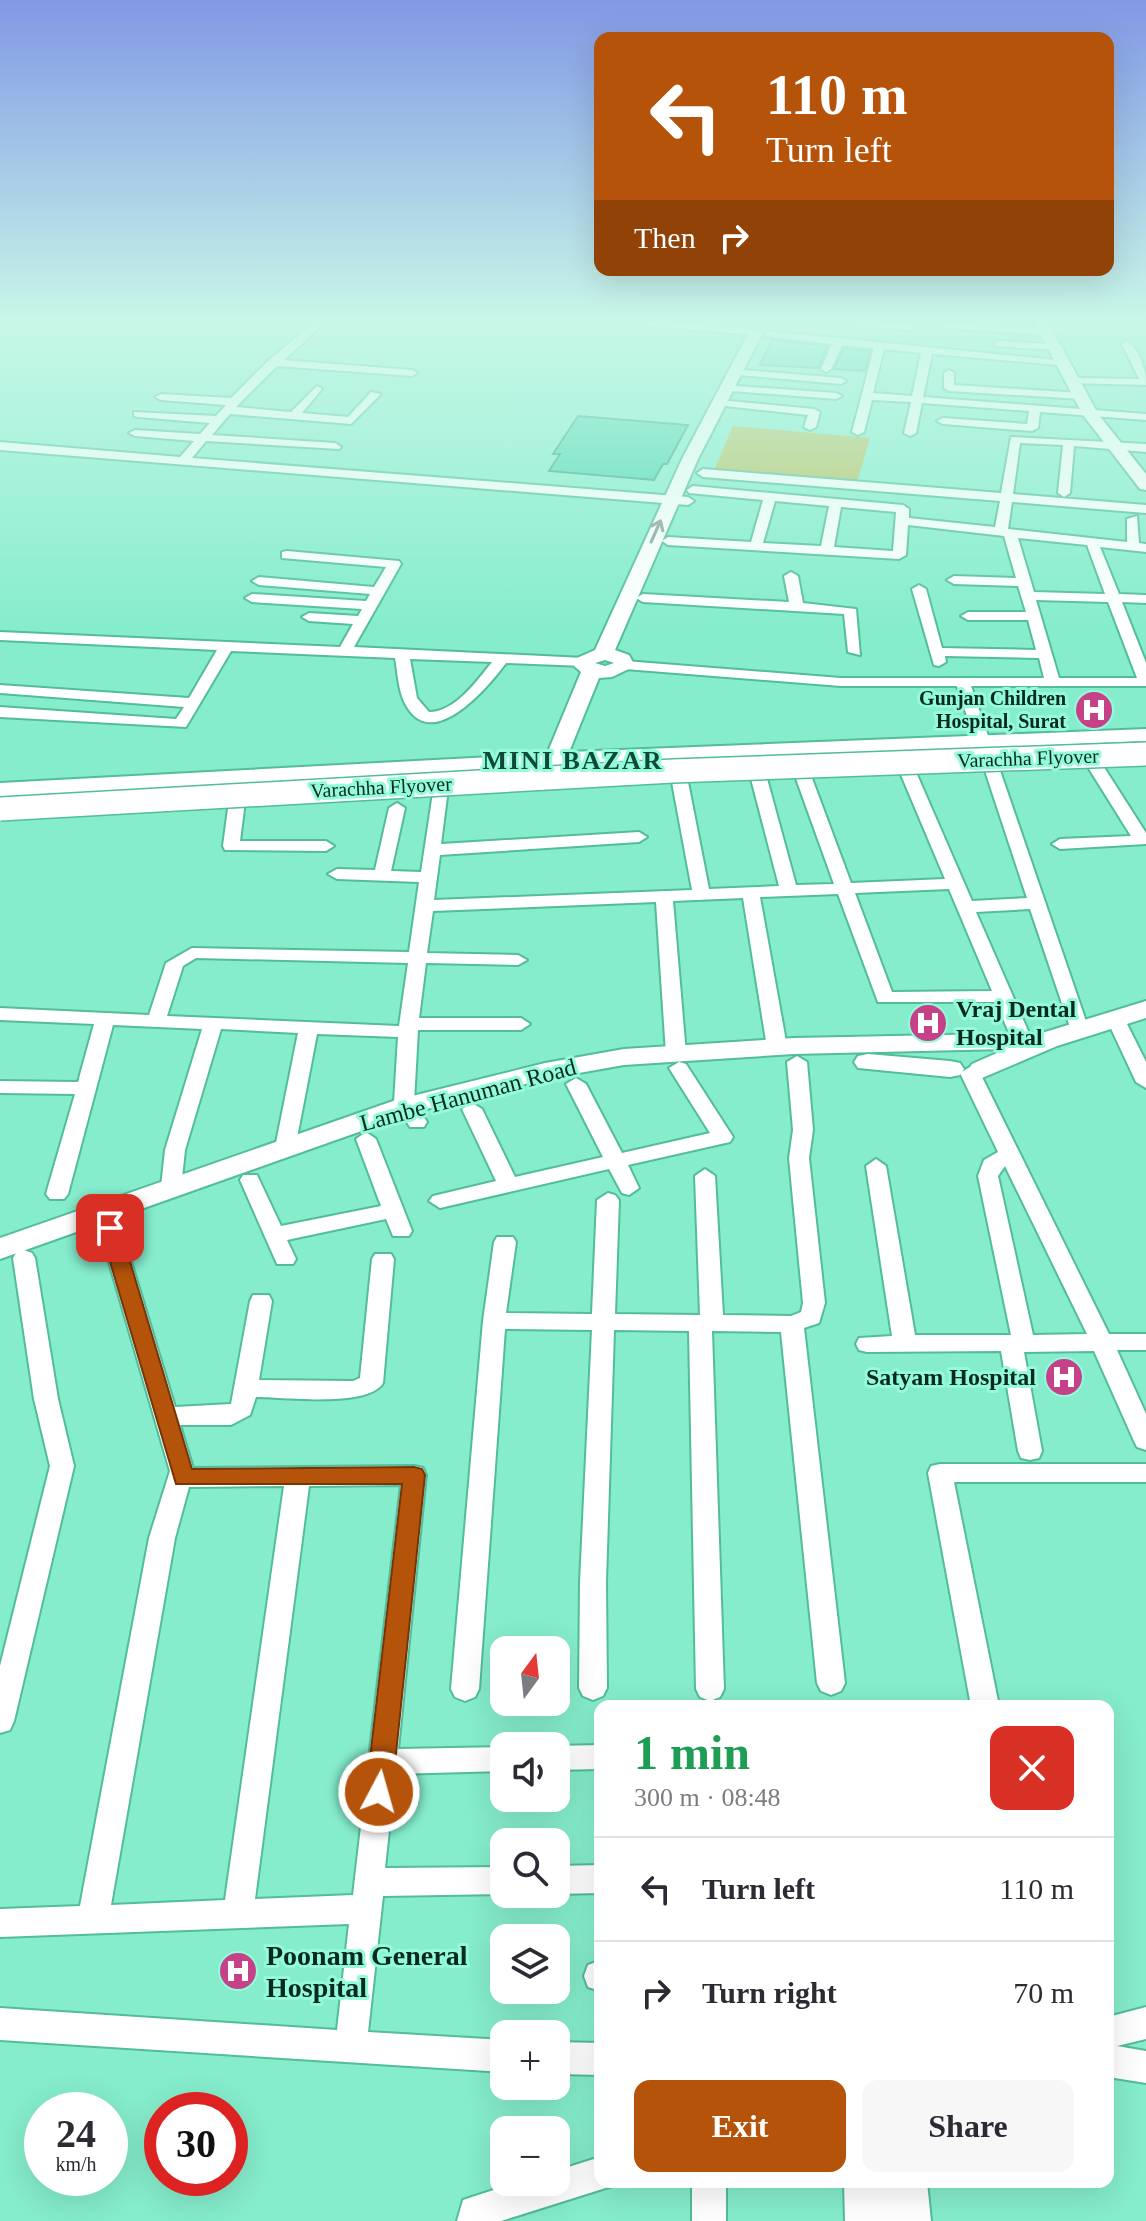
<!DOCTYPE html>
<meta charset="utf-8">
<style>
:root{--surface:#fff;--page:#f7f7f7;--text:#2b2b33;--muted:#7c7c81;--line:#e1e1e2;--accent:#b45309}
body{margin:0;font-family:Georgia,serif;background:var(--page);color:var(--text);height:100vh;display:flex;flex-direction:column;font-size:30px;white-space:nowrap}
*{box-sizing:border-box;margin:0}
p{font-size:26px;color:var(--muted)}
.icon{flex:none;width:44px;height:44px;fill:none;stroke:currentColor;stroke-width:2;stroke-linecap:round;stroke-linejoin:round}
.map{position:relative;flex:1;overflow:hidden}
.drawer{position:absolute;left:594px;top:1700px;width:520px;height:488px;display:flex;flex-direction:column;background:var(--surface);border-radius:16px;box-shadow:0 8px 32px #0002}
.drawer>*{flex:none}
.guide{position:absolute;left:594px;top:32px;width:520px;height:244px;border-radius:16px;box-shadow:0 8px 32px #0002;background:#b45309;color:#fff;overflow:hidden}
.needle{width:52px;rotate:15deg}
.controls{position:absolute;left:490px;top:1636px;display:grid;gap:16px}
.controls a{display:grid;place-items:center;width:80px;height:80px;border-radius:16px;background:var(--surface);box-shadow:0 8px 32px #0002;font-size:40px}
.speed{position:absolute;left:24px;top:2092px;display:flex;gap:16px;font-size:40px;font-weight:700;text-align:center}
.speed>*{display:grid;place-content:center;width:104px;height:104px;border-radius:50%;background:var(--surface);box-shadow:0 8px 32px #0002;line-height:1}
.speed small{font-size:20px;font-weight:400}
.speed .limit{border:12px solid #d22;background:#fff;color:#111}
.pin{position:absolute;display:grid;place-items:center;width:68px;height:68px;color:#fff;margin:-34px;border-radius:16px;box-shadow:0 4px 12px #0006}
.me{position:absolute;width:88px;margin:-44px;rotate:6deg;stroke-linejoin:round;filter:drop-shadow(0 0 6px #0008)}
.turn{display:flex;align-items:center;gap:28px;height:168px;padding:0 40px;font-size:36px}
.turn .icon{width:104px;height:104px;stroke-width:2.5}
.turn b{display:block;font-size:56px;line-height:68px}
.then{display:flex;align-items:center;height:76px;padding:0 40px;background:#0003;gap:16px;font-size:30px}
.round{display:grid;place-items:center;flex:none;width:84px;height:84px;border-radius:16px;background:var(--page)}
.summary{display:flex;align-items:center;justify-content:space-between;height:136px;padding:0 40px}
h1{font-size:48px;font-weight:600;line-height:60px;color:#1e9e55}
.button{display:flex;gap:16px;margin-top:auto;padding:16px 40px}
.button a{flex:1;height:92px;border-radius:16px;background:var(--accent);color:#fff;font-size:32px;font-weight:600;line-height:92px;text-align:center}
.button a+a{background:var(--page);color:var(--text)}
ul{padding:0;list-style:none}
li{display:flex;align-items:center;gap:24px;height:104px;padding:0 40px;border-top:2px solid var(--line)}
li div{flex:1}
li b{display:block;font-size:30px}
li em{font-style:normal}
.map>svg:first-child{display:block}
.green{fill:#b9bd58}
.building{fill:#47d6af;stroke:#34a284;stroke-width:2}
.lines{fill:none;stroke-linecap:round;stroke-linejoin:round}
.street-casing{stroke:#52bc9d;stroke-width:4}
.secondary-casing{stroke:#52bc9d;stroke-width:4}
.street{fill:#fff;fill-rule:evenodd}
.secondary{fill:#fff;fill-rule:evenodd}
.primary-bridge-casing{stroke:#52bc9d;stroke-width:26;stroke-linecap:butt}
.primary-bridge{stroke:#fff;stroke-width:23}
.oneway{stroke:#8f9f9b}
.route{fill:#b45309;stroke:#753606;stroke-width:2}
.labels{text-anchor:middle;stroke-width:6;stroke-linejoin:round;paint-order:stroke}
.far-poi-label{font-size:20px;font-weight:bold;fill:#072920;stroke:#93fbd9;text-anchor:end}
.far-street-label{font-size:20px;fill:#072920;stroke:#93fbd9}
.poi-label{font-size:24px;font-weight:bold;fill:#072920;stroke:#93fbd9;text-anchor:start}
.street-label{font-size:24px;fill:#072920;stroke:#93fbd9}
.far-district-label{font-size:26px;font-weight:bold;letter-spacing:2px;fill:#0d4939;stroke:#93fbd9}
.near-poi-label{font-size:28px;font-weight:bold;fill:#072920;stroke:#93fbd9;text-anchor:start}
</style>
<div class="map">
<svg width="1146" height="2221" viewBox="0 0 1146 2221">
<rect width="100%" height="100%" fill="#85edcc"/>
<!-- green -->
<polygon class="green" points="733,426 870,438 857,482 714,470"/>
<!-- building -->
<g class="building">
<polygon points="772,340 828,346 818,368 760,365"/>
<polygon points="844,348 870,351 865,371 834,369"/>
<polygon points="578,416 688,425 667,464 663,464 654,480 549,471 560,454 553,454"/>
</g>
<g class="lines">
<defs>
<g id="street">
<polygon points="258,318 269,318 259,325 254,322"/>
<polygon points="319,318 330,318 284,360 412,370 417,373 412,376 277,366 236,407 291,412 317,386 322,389 302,413 348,417 371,392 381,394 351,424 230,414 212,435 335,443 341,447 339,449 206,441 192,458 688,497 694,501 688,505 0,450 0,442 180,457 194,441 135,436 129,433 135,430 200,434 210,423 138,417 134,416 134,412 216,416 226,405 161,400 155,397 161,394 231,398 269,360"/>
<polygon points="585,318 621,318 754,329 759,332 754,335 590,321"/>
<polygon points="779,318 910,324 915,327 910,330 784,321"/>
<polygon points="1036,318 1146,318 1146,323 1041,321"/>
<polygon points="943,323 1047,329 1052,332 1047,335 939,328"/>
<path d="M 768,331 L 1066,361 L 1071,364 L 1070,366 L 932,354 L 923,397 L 1146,414 L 1146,420 L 1040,412 L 1038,428 L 1032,431 L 943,424 L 937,421 L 943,418 L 1027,424 L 1029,411 L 922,403 L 916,433 L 910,436 L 904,433 L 911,402 L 872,400 L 864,432 L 858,435 L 852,432 L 874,348 L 842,345 L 831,369 L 826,372 L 821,369 L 832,344 L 764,336 ZM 884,349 L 921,353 L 912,396 L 873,393 Z"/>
<polygon points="999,341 1056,344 1061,347 1056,350 995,346 994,344"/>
<path d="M 1127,341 C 1140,350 1146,369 1146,385 L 1070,383 L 1070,379 L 1074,378 L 1139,379 L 1122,344 Z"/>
<polygon points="743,370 841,378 846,381 841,384 739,375 738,373"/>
<polygon points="949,370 954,373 954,385 1082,393 1088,396 1082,399 949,391 944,388 944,373"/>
<polygon points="735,386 836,393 842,396 836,399 731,391 731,387"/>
<polygon points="729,401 814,409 820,412 816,427 810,430 804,427 808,415 725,406 723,404"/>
<path d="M 1011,437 L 1146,444 L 1146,452 L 1074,446 L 1070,493 L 1064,497 L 1058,493 L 1063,445 L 1020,443 L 1013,494 L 1146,505 L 1146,513 L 1012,502 L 1008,529 L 1127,542 L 1127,519 L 1137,516 L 1139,543 L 1146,544 L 1146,552 L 1100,547 L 1119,594 L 1146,595 L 1146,603 L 1122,602 L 1146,663 L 1146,686 L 971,686 L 1089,1030 L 1087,1034 L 1073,1034 L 1071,1030 L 1030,909 L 976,912 L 1032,1040 L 1022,1046 L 1012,1040 L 996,1002 L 878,1002 L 838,894 L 760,897 L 787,1047 L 777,1053 L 767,1047 L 743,898 L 673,901 L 686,1054 L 676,1060 L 666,1054 L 656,902 L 433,911 L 427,953 L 518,955 L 527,960 L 518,965 L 426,963 L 419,1018 L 521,1018 L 530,1024 L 521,1030 L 418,1030 L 414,1102 L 427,1122 L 424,1127 L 410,1127 L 394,1102 L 398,1037 L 317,1034 L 295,1148 L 292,1153 L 278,1153 L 275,1148 L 298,1033 L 221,1029 L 185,1150 L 181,1187 L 171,1194 L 164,1192 L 161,1187 L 165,1150 L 202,1029 L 113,1025 L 68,1194 L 64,1199 L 50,1199 L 46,1194 L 75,1094 L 0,1093 L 0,1081 L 78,1082 L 94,1024 L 0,1020 L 0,1008 L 149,1015 L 166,963 L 192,948 L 409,952 L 419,882 L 337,879 L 328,874 L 337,869 L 375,870 L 389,808 L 397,803 L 405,808 L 391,871 L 421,872 L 434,786 L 446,786 L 448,789 L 441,844 L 639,832 L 647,837 L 639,842 L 440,855 L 434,900 L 692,890 L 671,777 L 679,772 L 687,777 L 709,889 L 779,886 L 750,775 L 758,770 L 766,775 L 796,885 L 834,884 L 794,773 L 802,768 L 810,773 L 851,883 L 945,879 L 899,770 L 907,765 L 915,770 L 972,901 L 1027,898 L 957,686 L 841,686 L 625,669 L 618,665 L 625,661 L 841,678 L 1044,678 L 1039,658 L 945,656 L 946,662 L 939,666 L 934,665 L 912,589 L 919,585 L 926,589 L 942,648 L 1036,650 L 1028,620 L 968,620 L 961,616 L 968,612 L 1026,612 L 1018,586 L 954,584 L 947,580 L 954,576 L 1016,578 L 1004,536 L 908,525 L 906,555 L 899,559 L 668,545 L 662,541 L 668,537 L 751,542 L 763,500 L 689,493 L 687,490 L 693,486 L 903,505 L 909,509 L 909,518 L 995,527 L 1000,501 L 703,477 L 697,473 L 703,469 L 1001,493 ZM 775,501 L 829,506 L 821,546 L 763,543 ZM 841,507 L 896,512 L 893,551 L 834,547 ZM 1018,538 L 1087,545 L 1105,594 L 1034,592 ZM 1036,600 L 1108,602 L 1137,678 L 1059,678 ZM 949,889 L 992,991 L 892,992 L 855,893 ZM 196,958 L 408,963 L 399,1026 L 167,1016 L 183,966 Z"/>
<path d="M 287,551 L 399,561 L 401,564 L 354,647 L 584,658 L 591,662 L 584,666 L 506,663 C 489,686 434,752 407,707 C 398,693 398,674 395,658 L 231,651 L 186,727 L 0,717 L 0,707 L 176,719 L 184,707 L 0,693 L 0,685 L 189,698 L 217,650 L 0,640 L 0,632 L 340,647 L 353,624 L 309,621 L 302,617 L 309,613 L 358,616 L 362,609 L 252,602 L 245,598 L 252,594 L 366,601 L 370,594 L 259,585 L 252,581 L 259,577 L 374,587 L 386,567 L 282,558 L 282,552 ZM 410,659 L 492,662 C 477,681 455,712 429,712 L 417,698 Z"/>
<polygon points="791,572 798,576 803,603 856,609 860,655 848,652 844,614 643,602 636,598 643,594 789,602 784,576"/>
<polygon points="1094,759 1100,761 1146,833 1146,844 1060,849 1052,844 1060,839 1131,836 1086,764"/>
<polygon points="237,796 245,801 240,841 326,841 334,846 326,851 225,850 223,846 229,801"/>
<polygon points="1117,1016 1126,1022 1146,1062 1146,1088 1136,1082 1108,1022"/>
<polygon points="797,1056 807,1062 813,1130 809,1158 825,1303 819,1323 804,1328 845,1683 841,1691 831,1695 821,1691 817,1683 781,1332 712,1331 724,1689 720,1697 710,1701 700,1697 696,1689 689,1331 614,1330 606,1582 607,1688 603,1696 593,1700 583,1696 579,1688 580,1582 592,1330 505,1329 479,1689 475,1697 465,1701 455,1697 451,1689 483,1321 494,1242 497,1237 513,1237 516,1242 506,1313 592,1314 597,1200 608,1193 615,1195 619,1200 615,1314 700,1315 695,1176 705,1169 715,1176 723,1315 791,1316 801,1312 803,1303 789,1158 793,1130 787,1062"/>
<polygon points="679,1062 686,1064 733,1137 730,1142 628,1165 639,1188 629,1195 622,1193 609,1169 440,1208 429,1201 433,1196 496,1181 462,1109 472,1103 482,1109 515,1177 603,1157 566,1084 576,1078 586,1084 622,1153 710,1133 669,1068"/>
<path d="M 970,1067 L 980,1073 L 1109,1334 L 1146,1334 L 1146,1350 L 1117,1350 L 1146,1414 L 1146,1450 L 1137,1447 L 1134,1441 L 1094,1351 L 1024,1352 L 1042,1451 L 1039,1458 L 1030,1460 L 1021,1458 L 1018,1451 L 1001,1351 L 867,1352 L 859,1350 L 856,1344 L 859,1338 L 892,1336 L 866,1166 L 876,1159 L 886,1166 L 915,1335 L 1011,1335 L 978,1176 L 984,1160 L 998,1152 L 960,1073 ZM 1005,1166 L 1087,1334 L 1033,1335 L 998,1176 Z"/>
<polygon points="366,1132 376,1139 412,1231 409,1236 393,1236 386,1219 287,1240 296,1259 293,1264 277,1264 240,1180 243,1175 257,1175 281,1226 381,1206 356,1139"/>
<path d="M 110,1221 L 121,1228 L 175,1407 L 231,1404 L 250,1301 L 253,1295 L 269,1295 L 272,1301 L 259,1380 L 353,1381 L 360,1378 L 372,1259 L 375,1254 L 391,1254 L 394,1259 L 383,1383 C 368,1408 283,1397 256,1397 L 250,1415 L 231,1425 L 180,1425 L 193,1468 L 414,1466 L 423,1468 L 426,1475 L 398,1749 L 504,1747 L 504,1771 L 395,1774 L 385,1868 L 504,1867 L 506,1894 L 383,1896 L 368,2032 L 504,2040 L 504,2072 L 0,2040 L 0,2008 L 337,2030 L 349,1924 L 0,1937 L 0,1909 L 80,1906 L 149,1538 L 170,1471 L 99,1228 ZM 401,1485 L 353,1895 L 255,1899 L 309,1486 ZM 284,1486 L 225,1900 L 111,1905 L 175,1538 L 189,1487 Z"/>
<polygon points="24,1250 32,1253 35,1258 58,1399 74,1466 14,1721 10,1730 0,1733 0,1666 50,1466 34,1399 13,1258 16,1253"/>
<polygon points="940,1464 1146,1464 1146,1482 954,1482 999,1706 971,1706 928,1473 931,1466"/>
<polygon points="600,1745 600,1769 556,1770 555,1746"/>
<polygon points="600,1865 600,1893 556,1894 556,1866"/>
<polygon points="599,1961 600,1961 600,1991 588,1987 584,1976 588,1965"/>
<polygon points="1146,2007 1146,2039 1117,2046 1146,2051 1146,2083 1108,2077 1108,2017"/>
<polygon points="556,2042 600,2043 600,2075 556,2074"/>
<polygon points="600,2157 600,2182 613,2182 612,2186 501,2221 457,2221 463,2200 518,2182 556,2182 556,2171"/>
<rect x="692" y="2182" width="34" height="39"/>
</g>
<g id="secondary">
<polygon points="0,318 17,318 0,324"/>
<polygon points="1032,318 1046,318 1098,414 1146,474 1146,490 1140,489 1083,415"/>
<path d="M 755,330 L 762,334 L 698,459 L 615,650 L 629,655 L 635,666 L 612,677 L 599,678 L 569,752 L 1146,729 L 1146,741 L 563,766 L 557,779 L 549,781 L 538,774 L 541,767 L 0,797 L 0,783 L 547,754 L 581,672 L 574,666 L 577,658 L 595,650 L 682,459 L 748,334 ZM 605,660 L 614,663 L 605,666 L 595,663 Z"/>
<polygon points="1146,1001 1146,1018 1057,1046 982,1078 972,1076 968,1070 972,1064 1006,1049 794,1054 624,1065 545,1079 415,1112 0,1259 0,1238 396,1100 545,1063 624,1049 794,1038 1042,1033"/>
<polygon points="868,1054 950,1061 960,1063 964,1069 960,1075 950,1077 858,1068 854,1062 858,1056"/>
<polygon points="844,2182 927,2182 931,2221 845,2221"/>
</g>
</defs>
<!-- street casing -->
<use href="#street" class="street-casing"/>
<!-- secondary casing -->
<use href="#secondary" class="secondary-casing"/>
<!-- street -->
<use href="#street" class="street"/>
<!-- secondary -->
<use href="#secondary" class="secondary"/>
<defs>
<polyline id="primary-bridge" points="0,809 673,771 1146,754"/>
</defs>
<!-- primary-bridge casing -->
<use href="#primary-bridge" class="primary-bridge-casing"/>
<!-- primary-bridge -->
<use href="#primary-bridge" class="primary-bridge"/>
</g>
<!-- one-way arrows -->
<defs><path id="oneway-shaft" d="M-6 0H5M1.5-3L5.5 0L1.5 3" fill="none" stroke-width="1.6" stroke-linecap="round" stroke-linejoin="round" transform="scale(2)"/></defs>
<use class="oneway" href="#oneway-shaft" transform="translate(656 531) rotate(-66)"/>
<!-- sky -->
<linearGradient id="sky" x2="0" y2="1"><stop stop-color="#8198e5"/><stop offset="0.51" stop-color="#c8f7e8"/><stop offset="1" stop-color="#c8f7e8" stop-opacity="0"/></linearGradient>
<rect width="1146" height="629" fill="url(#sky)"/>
<!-- route -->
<polygon class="route" points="110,1222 120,1228 192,1469 414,1467 422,1469 425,1475 392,1792 389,1800 379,1804 370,1800 366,1792 402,1484 176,1484 100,1228"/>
<!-- icons -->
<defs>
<symbol id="hospital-disc" viewBox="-11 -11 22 22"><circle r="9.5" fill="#c54288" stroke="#93fbd9"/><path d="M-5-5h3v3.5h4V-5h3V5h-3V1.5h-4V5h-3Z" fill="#fff"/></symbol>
</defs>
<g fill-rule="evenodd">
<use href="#hospital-disc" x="1072" y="688" width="44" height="44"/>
<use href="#hospital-disc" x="906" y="1001" width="44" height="44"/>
<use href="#hospital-disc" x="1042" y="1355" width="44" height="44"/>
<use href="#hospital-disc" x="216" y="1949" width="44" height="44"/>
</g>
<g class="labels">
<!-- far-poi labels -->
<g class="far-poi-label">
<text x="1066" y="705">Gunjan Children<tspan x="1066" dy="23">Hospital, Surat</tspan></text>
</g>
<!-- far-street labels -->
<g class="far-street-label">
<text transform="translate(1028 758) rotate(-2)" y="7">Varachha Flyover</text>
<text transform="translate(381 787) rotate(-3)" y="7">Varachha Flyover</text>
</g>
<!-- poi labels -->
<g class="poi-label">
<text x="956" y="1017">Vraj Dental<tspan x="956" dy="28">Hospital</tspan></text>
<text x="1036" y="1385" text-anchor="end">Satyam Hospital</text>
</g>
<!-- street labels -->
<g class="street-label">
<text transform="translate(468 1095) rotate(-15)" y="8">Lambe Hanuman Road</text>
</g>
<!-- far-district labels -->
<g class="far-district-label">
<text x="573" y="769">MINI BAZAR</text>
</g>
<!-- near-poi labels -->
<g class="near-poi-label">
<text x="266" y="1965">Poonam General<tspan x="266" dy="32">Hospital</tspan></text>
</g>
</g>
</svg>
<div class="controls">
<a><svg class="needle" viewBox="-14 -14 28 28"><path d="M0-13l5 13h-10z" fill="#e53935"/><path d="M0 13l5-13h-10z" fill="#7c7c81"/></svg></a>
<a><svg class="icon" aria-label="sound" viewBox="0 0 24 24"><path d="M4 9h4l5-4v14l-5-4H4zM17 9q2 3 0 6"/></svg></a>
<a><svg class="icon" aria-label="search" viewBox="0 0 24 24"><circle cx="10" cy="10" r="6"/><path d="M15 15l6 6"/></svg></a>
<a><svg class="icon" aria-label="layers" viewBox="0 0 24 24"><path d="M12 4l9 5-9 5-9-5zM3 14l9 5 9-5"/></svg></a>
<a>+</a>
<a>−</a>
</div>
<div class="speed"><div>24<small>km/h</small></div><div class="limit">30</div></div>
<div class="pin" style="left:110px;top:1228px;background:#d93025"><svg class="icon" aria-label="arrive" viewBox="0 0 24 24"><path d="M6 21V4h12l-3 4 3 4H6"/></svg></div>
<svg class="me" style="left:379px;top:1792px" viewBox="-20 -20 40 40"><circle r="17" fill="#b45309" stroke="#fff" stroke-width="3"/><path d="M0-11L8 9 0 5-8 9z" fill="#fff"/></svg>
<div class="guide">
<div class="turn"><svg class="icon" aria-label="left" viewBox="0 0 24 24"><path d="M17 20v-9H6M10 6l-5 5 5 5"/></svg><div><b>110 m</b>Turn left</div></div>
<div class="then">Then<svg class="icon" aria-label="right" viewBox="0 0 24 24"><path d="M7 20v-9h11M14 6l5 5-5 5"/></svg></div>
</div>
<section class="drawer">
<div class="summary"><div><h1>1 min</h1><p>300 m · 08:48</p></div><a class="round" style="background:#d93025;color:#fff"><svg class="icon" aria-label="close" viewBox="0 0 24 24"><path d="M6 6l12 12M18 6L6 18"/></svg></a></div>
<ul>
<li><svg class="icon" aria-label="left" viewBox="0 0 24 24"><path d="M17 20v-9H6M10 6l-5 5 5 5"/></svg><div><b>Turn left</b></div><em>110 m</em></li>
<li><svg class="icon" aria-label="right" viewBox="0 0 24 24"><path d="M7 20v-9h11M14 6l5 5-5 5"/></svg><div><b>Turn right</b></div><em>70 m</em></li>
</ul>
<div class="button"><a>Exit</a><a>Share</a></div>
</section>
</div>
